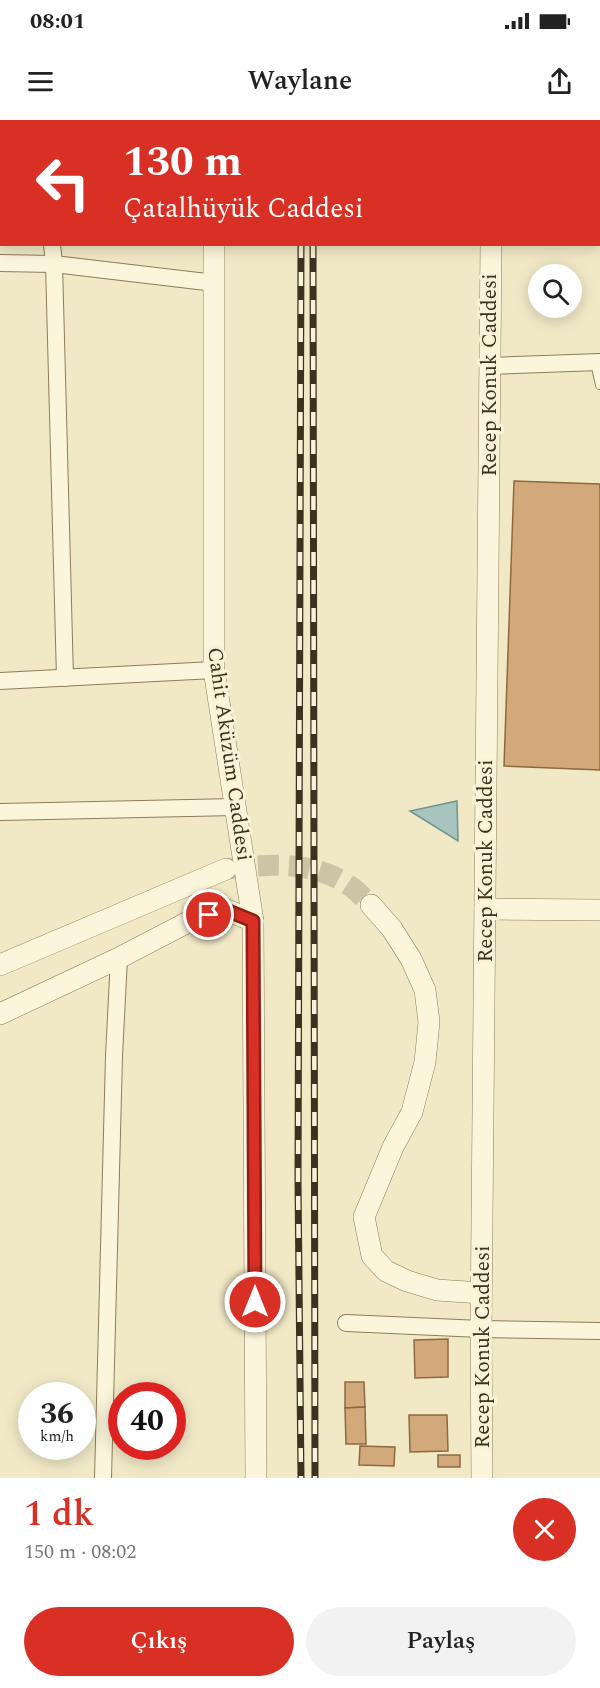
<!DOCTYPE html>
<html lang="tr">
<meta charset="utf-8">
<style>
:root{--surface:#fff;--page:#f2f2f2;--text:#222;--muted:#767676;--accent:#d93025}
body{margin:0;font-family:Spectral,serif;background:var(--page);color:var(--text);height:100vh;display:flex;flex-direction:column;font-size:22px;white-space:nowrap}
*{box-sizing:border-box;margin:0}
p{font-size:20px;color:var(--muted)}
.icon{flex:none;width:33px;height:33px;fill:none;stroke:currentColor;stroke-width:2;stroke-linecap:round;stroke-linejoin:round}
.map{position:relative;height:1358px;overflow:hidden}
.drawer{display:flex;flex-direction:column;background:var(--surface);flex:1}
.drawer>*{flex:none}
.top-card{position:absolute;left:0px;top:0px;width:600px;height:126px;box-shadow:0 3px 15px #0003;background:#d93025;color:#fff;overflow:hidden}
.fabs{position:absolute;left:528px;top:144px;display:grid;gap:12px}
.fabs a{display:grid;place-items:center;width:54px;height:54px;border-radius:50%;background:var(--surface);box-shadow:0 3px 15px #0003;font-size:30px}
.speed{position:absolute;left:18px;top:1262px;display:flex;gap:12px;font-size:30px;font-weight:700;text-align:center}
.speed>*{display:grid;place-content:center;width:78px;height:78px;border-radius:50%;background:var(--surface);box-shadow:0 3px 15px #0003;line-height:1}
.speed small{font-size:15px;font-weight:400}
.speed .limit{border:9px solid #d22;background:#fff;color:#111}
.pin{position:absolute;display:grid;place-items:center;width:51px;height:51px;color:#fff;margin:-26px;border:3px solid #fff;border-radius:50%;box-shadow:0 2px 6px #0007}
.me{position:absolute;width:66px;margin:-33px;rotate:0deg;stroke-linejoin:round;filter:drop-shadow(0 0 4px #0008)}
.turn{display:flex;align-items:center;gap:21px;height:126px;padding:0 24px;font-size:27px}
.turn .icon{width:78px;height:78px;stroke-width:2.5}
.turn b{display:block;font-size:42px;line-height:51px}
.round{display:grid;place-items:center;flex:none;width:63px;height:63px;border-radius:32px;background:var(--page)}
.summary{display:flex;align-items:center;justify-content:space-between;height:102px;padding:0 24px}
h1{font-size:36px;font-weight:600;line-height:45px;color:var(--accent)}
.cta{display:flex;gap:12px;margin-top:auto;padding:12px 24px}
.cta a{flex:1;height:69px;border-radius:36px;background:var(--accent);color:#fff;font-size:24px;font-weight:600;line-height:69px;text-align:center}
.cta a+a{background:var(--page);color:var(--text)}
.status{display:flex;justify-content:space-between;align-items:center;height:42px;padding:0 30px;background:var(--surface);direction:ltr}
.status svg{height:16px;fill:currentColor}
header{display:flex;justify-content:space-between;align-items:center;height:78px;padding:0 24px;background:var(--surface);font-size:27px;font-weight:600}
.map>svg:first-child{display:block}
.water{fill:#a8c4bf;stroke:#6e948f;stroke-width:1.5}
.building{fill:#d1a97a;stroke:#8e683f;stroke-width:1.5}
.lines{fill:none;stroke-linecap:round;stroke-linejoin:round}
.tertiary-tunnel{stroke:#cdc4a5;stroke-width:21;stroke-dasharray:21 10;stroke-linecap:butt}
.service-casing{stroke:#8e7c5a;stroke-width:10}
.minor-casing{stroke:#8e7c5a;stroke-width:18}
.tertiary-casing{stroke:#8e7c5a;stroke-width:22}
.service{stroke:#fbf5db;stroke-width:8}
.minor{stroke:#fbf5db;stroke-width:16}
.tertiary{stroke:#fbf5db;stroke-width:21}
.rail-casing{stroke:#3d311f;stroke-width:7}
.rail{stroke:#f8f2d7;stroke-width:4.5;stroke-dasharray:14;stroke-linecap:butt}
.route-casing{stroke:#8d1f18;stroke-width:15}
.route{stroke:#d93025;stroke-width:10}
.labels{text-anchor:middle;stroke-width:6;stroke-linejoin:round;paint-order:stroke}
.street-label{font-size:21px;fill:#3d311f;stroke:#f8f2d7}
</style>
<div class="status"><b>08:01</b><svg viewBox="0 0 49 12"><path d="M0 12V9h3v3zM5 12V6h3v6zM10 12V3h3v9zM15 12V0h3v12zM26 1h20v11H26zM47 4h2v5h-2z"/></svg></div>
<header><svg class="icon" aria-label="menu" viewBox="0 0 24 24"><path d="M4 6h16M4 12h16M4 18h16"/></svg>Waylane<svg class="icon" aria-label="share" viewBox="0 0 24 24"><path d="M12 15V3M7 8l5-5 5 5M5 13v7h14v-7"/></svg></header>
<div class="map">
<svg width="600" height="1358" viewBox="0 0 600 1358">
<rect width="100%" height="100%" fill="#f1e9c6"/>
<!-- water -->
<polygon class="water" points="457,681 458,721 410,691"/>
<!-- building -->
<g class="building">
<polygon points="514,361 600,364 600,650 504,646"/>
<polygon points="448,1219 448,1257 415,1258 414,1220"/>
<polygon points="345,1262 364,1262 365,1287 345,1288"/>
<polygon points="365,1287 366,1324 346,1324 345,1288"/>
<polygon points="409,1295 447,1295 448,1331 410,1332"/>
<polygon points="360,1326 395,1327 394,1346 359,1345"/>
<rect x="438" y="1335" width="22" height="12"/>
</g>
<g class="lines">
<!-- tertiary-tunnel -->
<path class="tertiary-tunnel" d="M 227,749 C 269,744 313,740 350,766 C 358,771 364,779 371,785"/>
<defs>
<polyline id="service" points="595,243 600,265"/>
<g id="minor">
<polyline points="53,2 53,0"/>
<polyline points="598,53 600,53"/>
<polyline points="52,124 54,144 65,558"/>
<polyline points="0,143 54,144 215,163"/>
<polyline points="490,246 600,242"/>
<polyline points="0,561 214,550"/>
<polyline points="0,692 236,687"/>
<polyline points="346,1203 481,1209 600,1211"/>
<polyline points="103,1358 114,936 119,838"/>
</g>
<g id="tertiary">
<polyline points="213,0 213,2"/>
<polyline points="491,0 491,2"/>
<polyline points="214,124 214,550 253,801 256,1358"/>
<polyline points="371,785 392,809 411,839 425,870 429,902 425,942 412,992 393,1027 364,1097 372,1136 386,1151 407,1161 437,1170 481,1173"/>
<polyline points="485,789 600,790"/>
<polyline points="0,845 226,749"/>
<polyline points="0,894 119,838 192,800 227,790 253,801"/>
<polyline points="482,1358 481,1209 491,124"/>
</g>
</defs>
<!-- service casing -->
<use href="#service" class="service-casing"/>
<!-- minor casing -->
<use href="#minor" class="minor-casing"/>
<!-- tertiary casing -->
<use href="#tertiary" class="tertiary-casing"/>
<!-- service -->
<use href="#service" class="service"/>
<!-- minor -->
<use href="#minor" class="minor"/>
<!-- tertiary -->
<use href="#tertiary" class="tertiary"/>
<defs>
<g id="rail">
<polyline points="300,0 300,2"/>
<polyline points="313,0 313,2"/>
<polyline points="301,124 298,1061 301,1358"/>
<polyline points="313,124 315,1358"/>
</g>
</defs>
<!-- rail casing -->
<use href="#rail" class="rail-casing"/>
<!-- rail -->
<use href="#rail" class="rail"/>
</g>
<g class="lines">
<defs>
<polyline id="route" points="209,795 226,790 253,801 255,1182"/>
</defs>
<!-- route casing -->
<use href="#route" class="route-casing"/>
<!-- route -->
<use href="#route" class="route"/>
</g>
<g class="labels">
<!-- street labels -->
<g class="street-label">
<text transform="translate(489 255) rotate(-90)" y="7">Recep Konuk Caddesi</text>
<text transform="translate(230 634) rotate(82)" y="7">Cahit Aküzüm Caddesi</text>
<text transform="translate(485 741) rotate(-90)" y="7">Recep Konuk Caddesi</text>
<text transform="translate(482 1227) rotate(-90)" y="7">Recep Konuk Caddesi</text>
</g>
</g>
</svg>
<div class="fabs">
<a><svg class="icon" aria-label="search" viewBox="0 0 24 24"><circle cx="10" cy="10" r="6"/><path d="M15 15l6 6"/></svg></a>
</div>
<div class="speed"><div>36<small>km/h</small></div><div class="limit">40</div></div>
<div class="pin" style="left:209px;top:795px;background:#d93025"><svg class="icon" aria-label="arrive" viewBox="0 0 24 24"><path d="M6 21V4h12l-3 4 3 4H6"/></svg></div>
<svg class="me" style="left:255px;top:1182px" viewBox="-20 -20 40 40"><circle r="17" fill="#d93025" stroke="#fff" stroke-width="3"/><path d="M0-11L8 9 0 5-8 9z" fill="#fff"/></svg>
<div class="top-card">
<div class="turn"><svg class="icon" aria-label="left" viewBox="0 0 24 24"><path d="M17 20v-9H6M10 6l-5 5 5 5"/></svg><div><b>130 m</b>Çatalhüyük Caddesi</div></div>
</div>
</div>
<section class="drawer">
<div class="summary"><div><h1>1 dk</h1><p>150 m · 08:02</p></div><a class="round" style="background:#d93025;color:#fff"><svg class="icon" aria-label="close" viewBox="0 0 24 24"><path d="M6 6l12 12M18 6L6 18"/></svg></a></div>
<div class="cta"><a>Çıkış</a><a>Paylaş</a></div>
</section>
